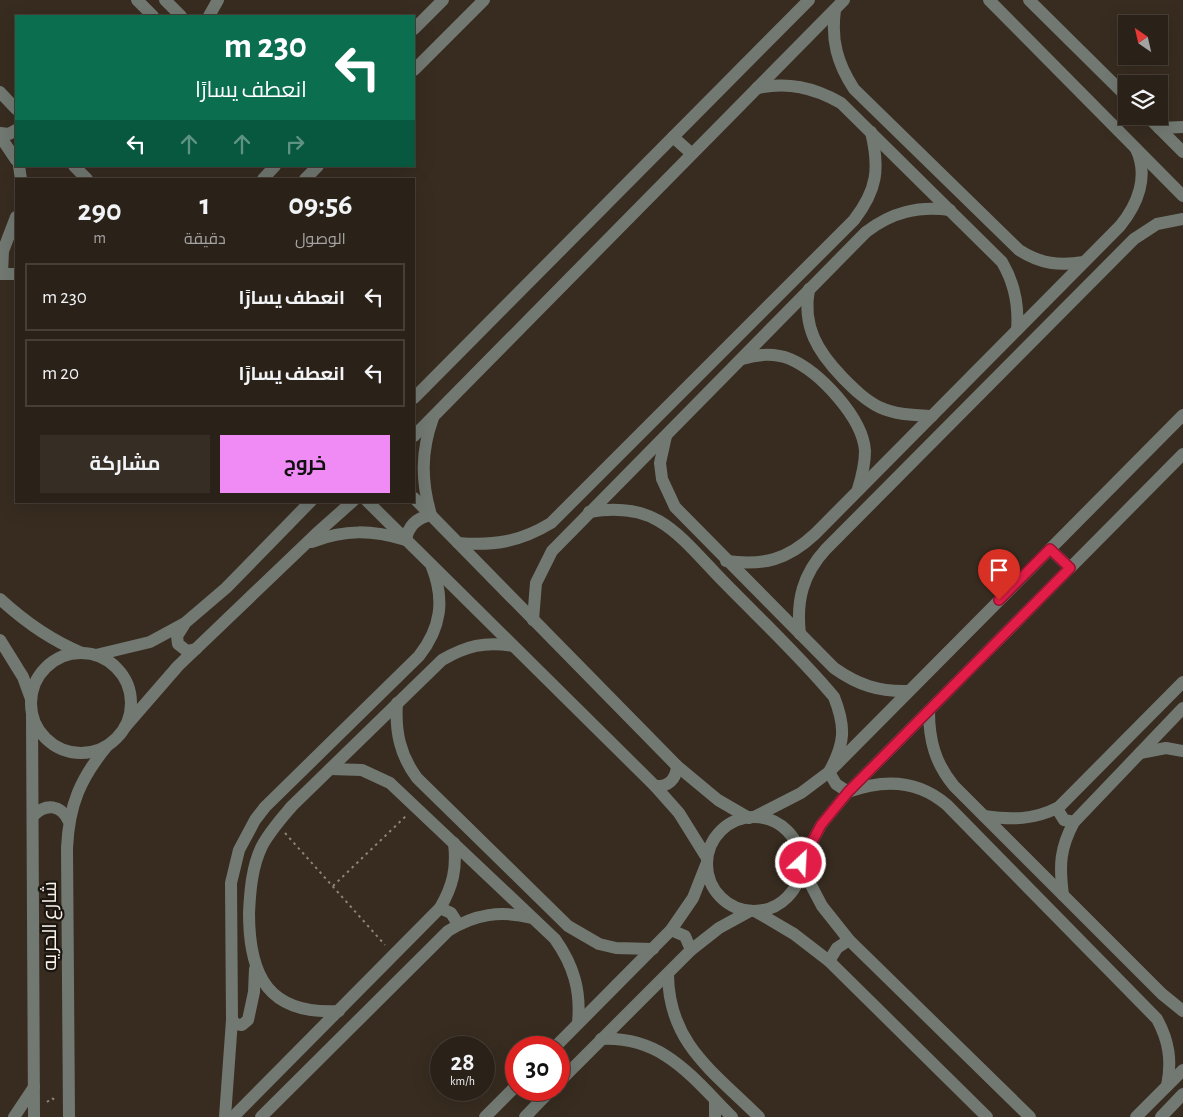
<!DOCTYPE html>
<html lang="ar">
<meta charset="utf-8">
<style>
:root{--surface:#2a2118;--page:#362e25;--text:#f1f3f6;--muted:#a5a3a2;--line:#463e37;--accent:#f08bf5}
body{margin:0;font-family:"Alegreya Sans",Cairo,sans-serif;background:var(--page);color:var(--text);direction:rtl;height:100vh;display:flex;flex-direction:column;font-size:19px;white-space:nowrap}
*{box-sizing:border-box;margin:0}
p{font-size:16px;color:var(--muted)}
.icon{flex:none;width:28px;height:28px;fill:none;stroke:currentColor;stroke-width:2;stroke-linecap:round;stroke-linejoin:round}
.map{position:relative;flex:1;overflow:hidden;direction:ltr}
.drawer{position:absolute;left:15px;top:178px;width:400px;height:325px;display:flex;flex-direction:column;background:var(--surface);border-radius:0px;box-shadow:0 5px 20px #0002,0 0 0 1px var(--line);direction:rtl}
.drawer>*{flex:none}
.top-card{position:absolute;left:15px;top:15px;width:400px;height:152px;border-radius:0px;box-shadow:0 5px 20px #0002,0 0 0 1px var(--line);direction:rtl;background:#0b6e4f;color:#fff;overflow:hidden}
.needle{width:32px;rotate:326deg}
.controls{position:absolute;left:1118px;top:15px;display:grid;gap:10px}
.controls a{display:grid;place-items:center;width:50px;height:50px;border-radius:0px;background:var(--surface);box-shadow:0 5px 20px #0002,0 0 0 1px var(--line);font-size:25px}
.speed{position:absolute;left:430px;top:1036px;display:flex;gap:10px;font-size:25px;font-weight:700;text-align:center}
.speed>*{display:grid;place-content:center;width:65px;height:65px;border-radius:50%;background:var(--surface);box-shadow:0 5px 20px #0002,0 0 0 1px var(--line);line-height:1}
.speed small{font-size:12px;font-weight:400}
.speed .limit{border:8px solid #d22;background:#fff;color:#111}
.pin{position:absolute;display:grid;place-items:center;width:42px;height:42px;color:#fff;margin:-51px -21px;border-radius:50% 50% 50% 0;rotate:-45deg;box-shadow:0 0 5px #0007}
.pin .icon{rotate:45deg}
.me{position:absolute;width:55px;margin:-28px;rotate:25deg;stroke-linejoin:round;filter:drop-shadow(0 0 4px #0008)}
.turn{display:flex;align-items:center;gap:18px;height:105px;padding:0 25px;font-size:22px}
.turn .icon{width:65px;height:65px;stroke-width:2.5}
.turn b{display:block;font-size:35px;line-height:42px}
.lanes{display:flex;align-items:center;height:48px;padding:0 25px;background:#0003;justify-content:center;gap:25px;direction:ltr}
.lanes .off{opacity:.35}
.eta{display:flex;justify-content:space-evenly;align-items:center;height:85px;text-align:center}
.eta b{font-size:30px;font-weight:700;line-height:35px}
.button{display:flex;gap:10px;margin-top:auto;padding:10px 25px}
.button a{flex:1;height:58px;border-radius:0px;background:var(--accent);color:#111;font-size:20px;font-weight:700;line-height:58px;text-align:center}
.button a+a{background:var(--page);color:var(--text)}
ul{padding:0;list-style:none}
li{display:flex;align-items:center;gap:15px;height:68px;margin:0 10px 8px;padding:0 15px;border:2px solid var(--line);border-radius:0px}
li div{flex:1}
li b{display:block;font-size:19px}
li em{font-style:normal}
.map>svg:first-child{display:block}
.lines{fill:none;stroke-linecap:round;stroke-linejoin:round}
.path{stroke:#8d8378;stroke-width:2;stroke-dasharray:2.5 4;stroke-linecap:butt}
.minor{stroke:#727972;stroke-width:12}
.route-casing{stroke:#92132f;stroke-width:12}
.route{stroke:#e11d48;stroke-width:9}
.labels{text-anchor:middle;stroke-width:4.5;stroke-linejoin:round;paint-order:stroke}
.street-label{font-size:20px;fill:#faf2ea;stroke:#1b1610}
</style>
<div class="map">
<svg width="1183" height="1117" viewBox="0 0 1183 1117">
<rect width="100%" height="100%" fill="#382c20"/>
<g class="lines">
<!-- path -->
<g class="path">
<polyline points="285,833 385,945"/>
<polyline points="333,886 407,815"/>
<polyline points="47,1102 52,1098 57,1102"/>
</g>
<!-- minor -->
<g class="minor">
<polyline points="137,0 153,16"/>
<polyline points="165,0 181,16"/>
<polyline points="989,0 1183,196"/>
<polyline points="1029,0 1126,96"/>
<path d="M 835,10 C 831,40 837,63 854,89 L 1019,250 C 1041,264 1059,266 1084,262"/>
<polyline points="209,16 218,0"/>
<polyline points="414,29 443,0"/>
<polyline points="414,70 484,0"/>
<path d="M 757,88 C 788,82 813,87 841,103 L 1002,262 C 1015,284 1019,305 1017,330"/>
<polyline points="0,92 16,109"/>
<polyline points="1147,116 1183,152"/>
<polyline points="1159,128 1183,127"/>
<polyline points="0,133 9,134 16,130"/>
<polyline points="0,136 16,160"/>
<polyline points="673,137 691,153"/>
<polyline points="19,166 21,179"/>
<polyline points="74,166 87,179"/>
<polyline points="263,179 275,166"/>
<polyline points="305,179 318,166"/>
<polyline points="0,274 16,274"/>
<polyline points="2,274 3,251 16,217"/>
<path d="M 809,289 C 802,327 818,352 843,378 C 854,389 865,400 879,407 C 896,415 914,415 932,416"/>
<path d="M 742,359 C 758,354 775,353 790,359 C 820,372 863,418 865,451 C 865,464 862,476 858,489"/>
<polyline points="414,398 809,0"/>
<polyline points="414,436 844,0"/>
<path d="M 666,436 L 660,463 L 662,479 L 675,507 L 834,668 C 858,685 879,692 909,691"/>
<polyline points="414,498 677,766 718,800 749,818"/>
<polyline points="367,501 655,786 679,813 707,858"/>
<path d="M 589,512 C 613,508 637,508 659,521 C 683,535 703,561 723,581 C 760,619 800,656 834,697 C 846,727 845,744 829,772 L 836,784 L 848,792 C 883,779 917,779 947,805 L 1157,1019 C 1169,1041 1172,1061 1167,1086"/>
<path d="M 312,542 C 345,529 372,530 406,540 C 408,526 416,518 431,515 C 421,481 421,451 433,418"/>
<path d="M 458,543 C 493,546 520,542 551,523 L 854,220 C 877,190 880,169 871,132"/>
<polyline points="1050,549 1070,568"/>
<path d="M 726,561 C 764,566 787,560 815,534 L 1120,226 C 1138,204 1149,176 1136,149"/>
<path d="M 0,599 C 25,622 50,640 82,653"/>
<path d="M 533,620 L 536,583 L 552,551 L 866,232 C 892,212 918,206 950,210"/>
<polyline points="184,625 177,636 178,644 187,651 196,649"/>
<path d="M 800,634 C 796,600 803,574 826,549 L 1134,239 L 1157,224 L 1183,219"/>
<polyline points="0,640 23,677 31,699"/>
<circle cx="81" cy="703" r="50"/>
<polyline points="96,655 150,642 185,623 226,588 311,501"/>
<path d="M 397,703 C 395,732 400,755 417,778 L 568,926 L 599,944 L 616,948 L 653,949"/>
<path d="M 929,711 C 929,740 935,763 954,786 L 1162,994 L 1183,1011"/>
<polyline points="32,714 34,1117"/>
<polyline points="125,727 178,666 317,533 353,501"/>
<polyline points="1140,753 1166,748 1183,751"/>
<path d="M 330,769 L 362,770 L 390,783 L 555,939 C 574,966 581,991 578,1023"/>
<path d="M 655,786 C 668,787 676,780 677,766"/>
<polyline points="1059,807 1059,812 1064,820 1074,822"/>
<path d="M 34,815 C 46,803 61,805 68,820"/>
<path d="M 984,816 C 1012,820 1034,820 1059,807 L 1183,682"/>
<polyline points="754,817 801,793 829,772 1183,415"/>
<circle cx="754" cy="864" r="47"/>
<polyline points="801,863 821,825 848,792 1183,454"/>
<polyline points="801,866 822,906 849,940 1030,1117"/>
<path d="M 1063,895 C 1059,865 1060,848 1074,822 L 1183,708"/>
<polyline points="440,908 451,913 458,924"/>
<polyline points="755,911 794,934 829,961 987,1117"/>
<polyline points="671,930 685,936 691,950"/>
<polyline points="829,961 837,948 849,940"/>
<path d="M 668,975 C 669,1044 714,1072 759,1117"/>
<path d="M 339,1011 C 269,1015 249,977 249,913 C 250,891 252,866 262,846 C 270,831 281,819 292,806 L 442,660 C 466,646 485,641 513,646"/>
<polyline points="232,1020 236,1024 242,1025 248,1020 254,992 255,969"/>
<path d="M 601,1039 C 663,1036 692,1077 732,1117"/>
<polyline points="554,1048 671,930 693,898 706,865"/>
<polyline points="559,1082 691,950 719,928 750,911"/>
<polyline points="14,1117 34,1087"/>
<path d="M 69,1117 L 67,848 C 69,805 80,779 107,746"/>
<path d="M 225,1117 L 232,1020 L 231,883 L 239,850 L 255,820 L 265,807 L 419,656 C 441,628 445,600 432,567"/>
<path d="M 233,1117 L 440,908 C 453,886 457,868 454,843"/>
<path d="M 261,1117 L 448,931 C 475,914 501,910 532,918"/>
<polyline points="485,1117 516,1086"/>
<polyline points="525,1117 551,1090"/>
<polyline points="715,1117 715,1101"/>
<polyline points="1136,1117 1183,1070"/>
<polyline points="1161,1117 1183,1094"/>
</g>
</g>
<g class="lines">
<defs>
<polyline id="route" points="801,863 821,825 848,792 1070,568 1050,549 999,600"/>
</defs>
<!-- route casing -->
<use href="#route" class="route-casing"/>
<!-- route -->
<use href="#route" class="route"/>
</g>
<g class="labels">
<!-- street labels -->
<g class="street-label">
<text transform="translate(49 926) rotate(-90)" y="7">شارع الحريه</text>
</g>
</g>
</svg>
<div class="controls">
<a><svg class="needle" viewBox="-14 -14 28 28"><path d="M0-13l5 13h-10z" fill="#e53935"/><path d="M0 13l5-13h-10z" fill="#a5a3a2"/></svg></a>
<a><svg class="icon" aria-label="layers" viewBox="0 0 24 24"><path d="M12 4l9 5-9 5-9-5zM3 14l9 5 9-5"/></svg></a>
</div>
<div class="speed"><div>28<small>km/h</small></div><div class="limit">30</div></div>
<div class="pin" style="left:999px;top:600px;background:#d93025"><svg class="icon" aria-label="arrive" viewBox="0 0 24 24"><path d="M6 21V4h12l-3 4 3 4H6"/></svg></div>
<svg class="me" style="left:801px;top:863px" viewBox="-20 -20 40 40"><circle r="17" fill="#e11d48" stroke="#fff" stroke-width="3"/><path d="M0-11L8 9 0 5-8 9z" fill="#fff"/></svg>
<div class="top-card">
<div class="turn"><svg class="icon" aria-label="left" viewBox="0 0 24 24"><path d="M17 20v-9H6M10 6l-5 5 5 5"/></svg><div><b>230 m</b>انعطف يسارًا</div></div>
<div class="lanes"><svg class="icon" aria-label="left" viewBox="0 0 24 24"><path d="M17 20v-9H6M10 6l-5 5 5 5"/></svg><svg class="icon off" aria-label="ahead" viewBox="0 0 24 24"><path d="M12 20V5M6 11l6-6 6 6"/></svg><svg class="icon off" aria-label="ahead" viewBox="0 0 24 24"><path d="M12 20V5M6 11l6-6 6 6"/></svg><svg class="icon off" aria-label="right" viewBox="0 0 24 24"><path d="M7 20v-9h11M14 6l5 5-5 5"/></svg></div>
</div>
<section class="drawer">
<div class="eta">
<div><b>09:56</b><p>الوصول</p></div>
<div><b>1</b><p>دقيقة</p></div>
<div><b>290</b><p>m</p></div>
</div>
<ul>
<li><svg class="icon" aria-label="left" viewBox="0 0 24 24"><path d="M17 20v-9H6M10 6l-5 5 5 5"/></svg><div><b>انعطف يسارًا</b></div><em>230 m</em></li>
<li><svg class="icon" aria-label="left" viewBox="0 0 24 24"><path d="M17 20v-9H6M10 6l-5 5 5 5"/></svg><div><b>انعطف يسارًا</b></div><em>20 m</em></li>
</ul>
<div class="button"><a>خروج</a><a>مشاركة</a></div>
</section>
</div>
